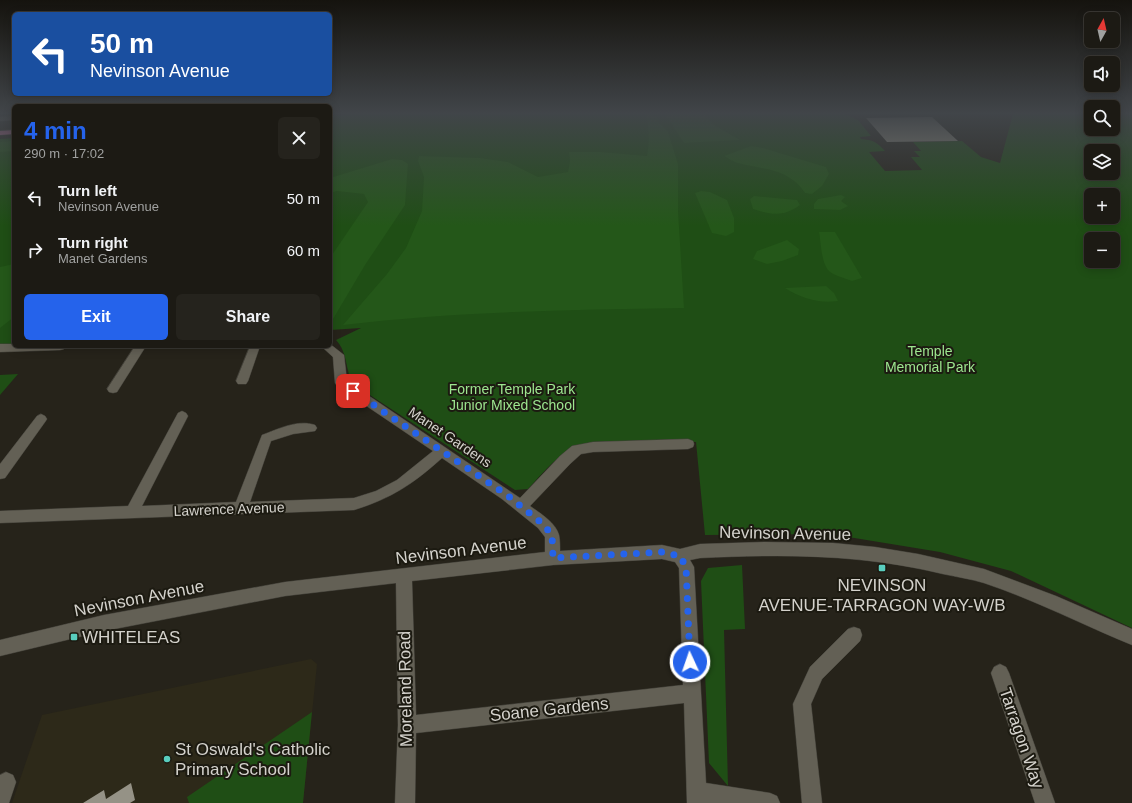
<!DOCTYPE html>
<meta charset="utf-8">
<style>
:root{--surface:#1c1a14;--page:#25231d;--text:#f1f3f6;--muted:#a0a1a0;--line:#3a3834;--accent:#2563eb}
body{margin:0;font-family:Helvetica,sans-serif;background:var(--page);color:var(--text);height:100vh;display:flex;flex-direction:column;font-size:15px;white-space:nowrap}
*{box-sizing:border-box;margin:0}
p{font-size:13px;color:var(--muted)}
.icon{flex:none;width:22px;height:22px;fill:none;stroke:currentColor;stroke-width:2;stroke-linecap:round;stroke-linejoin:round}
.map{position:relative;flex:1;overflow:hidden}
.side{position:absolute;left:12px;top:104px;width:320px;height:244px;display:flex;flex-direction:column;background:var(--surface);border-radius:6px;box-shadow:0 2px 10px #0003,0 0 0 1px var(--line)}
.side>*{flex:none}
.guide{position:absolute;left:12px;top:12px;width:320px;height:84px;border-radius:6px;box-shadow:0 2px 10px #0003,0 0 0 1px var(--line);background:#1a4fa0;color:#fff;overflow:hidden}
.needle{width:26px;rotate:8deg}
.fabs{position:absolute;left:1084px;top:12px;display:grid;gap:8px}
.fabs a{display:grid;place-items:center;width:36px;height:36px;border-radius:6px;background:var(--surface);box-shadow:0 2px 10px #0003,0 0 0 1px var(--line);font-size:20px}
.pin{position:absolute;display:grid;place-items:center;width:34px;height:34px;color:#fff;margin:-17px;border-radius:8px;box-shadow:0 2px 6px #0006}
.me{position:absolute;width:44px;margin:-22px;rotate:357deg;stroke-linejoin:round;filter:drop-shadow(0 0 3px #0008)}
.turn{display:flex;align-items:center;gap:14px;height:84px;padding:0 12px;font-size:18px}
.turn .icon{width:52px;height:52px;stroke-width:2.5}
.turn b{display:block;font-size:28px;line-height:34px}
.round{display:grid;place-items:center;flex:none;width:42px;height:42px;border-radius:6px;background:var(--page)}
.overview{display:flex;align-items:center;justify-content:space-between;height:68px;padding:0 12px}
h1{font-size:24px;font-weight:600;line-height:30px;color:var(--accent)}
.button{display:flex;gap:8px;margin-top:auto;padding:8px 12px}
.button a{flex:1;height:46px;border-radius:6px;background:var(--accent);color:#fff;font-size:16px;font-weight:600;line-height:46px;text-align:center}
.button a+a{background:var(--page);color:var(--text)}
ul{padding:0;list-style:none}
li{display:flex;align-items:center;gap:12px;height:52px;padding:0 12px}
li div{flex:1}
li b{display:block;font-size:15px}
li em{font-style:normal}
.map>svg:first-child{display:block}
.built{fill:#2d2919}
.green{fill:#1f4e15;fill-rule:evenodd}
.forest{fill:#245719}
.building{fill:#959286}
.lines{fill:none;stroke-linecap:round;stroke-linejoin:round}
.minor-casing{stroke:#424039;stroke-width:1}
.highway-casing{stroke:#424039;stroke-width:1}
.minor{fill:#636055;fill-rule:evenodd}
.highway{fill:#ce72a4;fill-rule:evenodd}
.route{stroke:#2563eb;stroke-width:7;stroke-dasharray:0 12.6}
.poi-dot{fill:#59cebf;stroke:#1c1a11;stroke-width:1.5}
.labels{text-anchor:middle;stroke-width:4;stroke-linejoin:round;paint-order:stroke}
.park-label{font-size:14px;fill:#9de68f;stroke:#1c1a11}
.street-label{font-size:14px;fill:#d4d2cc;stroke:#1c1a11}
.near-street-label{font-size:17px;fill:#d4d2cc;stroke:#1c1a11}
.near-poi-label{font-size:17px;fill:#d4d2cc;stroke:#1c1a11;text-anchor:start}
</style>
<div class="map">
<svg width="1132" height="803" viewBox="0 0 1132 803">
<rect width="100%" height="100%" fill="#26231a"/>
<!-- built -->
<polygon class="built" points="311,659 317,664 303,803 12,803 42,715"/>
<!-- green -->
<g class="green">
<path d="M 351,114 L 845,114 L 858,120 L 871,136 L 860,137 L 861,139 C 873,140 877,142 885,151 L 869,152 L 885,171 L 922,170 L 911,157 L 920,157 L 914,151 L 921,151 L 913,142 L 962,141 L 981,157 L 1000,163 L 1013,114 L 1091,114 L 1091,129 L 1113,129 L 1113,114 L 1132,114 L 1132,628 L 1011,571 L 940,552 L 830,534 L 705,535 L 696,442 C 668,442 590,437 568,451 C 553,460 540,476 528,489 L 515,490 L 353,384 C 345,369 348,353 336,340 L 361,328 L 330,330 L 330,116 ZM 1091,151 L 1113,151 L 1113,173 L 1091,173 ZM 1091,195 L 1113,195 L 1113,217 L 1091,217 ZM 1091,239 L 1113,239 L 1113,261 L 1091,261 Z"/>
<polygon points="14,138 14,344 0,344 0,139"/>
<polygon points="18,374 0,395 0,375"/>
<polygon points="742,565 745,629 724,630 728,786 709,763 701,581 708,568"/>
<polygon points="312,712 303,803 189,803 187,797"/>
</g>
<!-- forest -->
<g class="forest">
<path d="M 647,114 L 656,114 L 659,122 L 668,132 L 678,164 L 678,211 L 684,308 C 570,310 456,311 343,325 L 387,274 L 406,248 L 422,211 L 424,177 L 418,161 L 419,156 L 480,158 L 508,162 L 538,177 L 568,172 L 570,161 L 569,152 L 601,152 L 647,156 C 650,139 648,130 647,114 Z"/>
<polygon points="665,114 704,114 714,125 740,140 684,143"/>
<polygon points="14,141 14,151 0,152 0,142"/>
<path d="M 751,146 L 763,148 L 826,167 L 829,174 L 822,186 L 812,194 L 805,193 C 788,168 764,170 738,163 C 733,162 728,158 724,156 Z"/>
<polygon points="392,159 402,160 408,164 405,205 365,265 333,319 330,320 330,258 368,202 364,194 337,191 330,193 330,178"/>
<polygon points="701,191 710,192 727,200 734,218 734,232 726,236 712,233 695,193"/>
<polygon points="841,195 845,197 841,201 848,206 840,210 814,209 814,204 818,199"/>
<path d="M 754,196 L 797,200 L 800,205 C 784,217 771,215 753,209 L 750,199 Z"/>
<path d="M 819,232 L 835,232 L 862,278 L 852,281 C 845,278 834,276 829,271 C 821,263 821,242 819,232 Z"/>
<polygon points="787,240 799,249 798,255 782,261 767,264 753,259 757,251"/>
<polygon points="14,264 14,317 0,328 0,267"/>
<path d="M 826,286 L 834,293 L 838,301 C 819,304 801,298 785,288 Z"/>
</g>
<!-- building -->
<g class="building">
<polygon points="932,117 958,141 887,142 866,118"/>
<polygon points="131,783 135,800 130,803 83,803 104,790 106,799"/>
</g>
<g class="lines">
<defs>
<g id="minor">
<polygon points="14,116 14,120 0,121 0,117"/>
<polygon points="0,344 14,344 14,346 65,346 64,349 60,350 0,352"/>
<path d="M 330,344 L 344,355 L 347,381 L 520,498 L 560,456 L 572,446 L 593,442 L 688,439 L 693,441 L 694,444 L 693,447 L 688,449 L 593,452 L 581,454 L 570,464 L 530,506 C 540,513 556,523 559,535 C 560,540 560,546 560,551 L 662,545 L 680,549 L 700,544 L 765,542 L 833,543 L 875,547 L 918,554 L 984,569 L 1056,596 L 1132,629 L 1132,645 C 1083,625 1035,600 984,583 C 971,579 957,577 943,574 C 861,554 784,554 700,558 L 690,560 L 694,567 L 706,783 L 770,793 L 777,796 L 780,803 L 687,803 L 684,703 L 416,733 L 415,803 L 395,803 L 398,725 L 396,583 L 285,596 L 104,631 L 0,656 L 0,640 L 104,615 L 285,582 L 545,552 L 545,537 L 538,528 L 502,499 L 442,458 C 413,484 392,498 354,510 L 0,523 L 0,511 L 128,506 L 178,413 L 182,411 L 186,413 L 188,416 L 142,506 L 236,502 L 262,435 C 278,429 298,419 315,425 L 317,428 L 315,431 L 293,434 L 271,441 L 250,502 L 354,498 L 376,491 L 397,480 L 433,451 L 337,386 L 335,383 L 333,357 L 321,346 L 330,346 ZM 662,559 L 675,562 L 679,568 L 683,685 L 416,715 L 412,581 L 553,565 Z"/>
<polygon points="135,346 146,346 117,392 113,393 109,392 107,389"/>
<polygon points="250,346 260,346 248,381 246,384 238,384 236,381"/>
<polygon points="41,414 45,416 47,419 45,422 5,478 0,479 0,464 37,416"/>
<polygon points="854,627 860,629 862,635 860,641 822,679 811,704 822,803 802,803 793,704 810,667 848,629"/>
<polygon points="1000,664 1006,667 1009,673 1055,803 1035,803 991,673 994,667"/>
<polygon points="6,772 13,775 16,782 9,803 0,803 0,775"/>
</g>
<g id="highway">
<polygon points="330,114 334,114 331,116"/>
<polygon points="14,130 14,134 0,135 0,131"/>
</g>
</defs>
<!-- minor casing -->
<use href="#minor" class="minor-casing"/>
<!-- highway casing -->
<use href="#highway" class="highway-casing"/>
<!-- minor -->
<use href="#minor" class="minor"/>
<!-- highway -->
<use href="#highway" class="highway"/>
</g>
<!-- sky -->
<linearGradient id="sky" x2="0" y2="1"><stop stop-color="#15130e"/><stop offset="0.5" stop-color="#414549"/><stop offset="1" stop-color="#414549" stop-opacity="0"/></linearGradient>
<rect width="1132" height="226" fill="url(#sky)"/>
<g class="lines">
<!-- route -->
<polyline class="route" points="353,391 507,495 543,524 552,535 553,558 662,552 680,556 686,567 690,662"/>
</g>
<!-- markers -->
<g class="poi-dot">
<rect x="878" y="564" width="8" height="8" rx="2"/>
<rect x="70" y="633" width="8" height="8" rx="2"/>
<circle cx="167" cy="759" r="4"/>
</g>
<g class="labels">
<!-- park labels -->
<g class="park-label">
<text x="930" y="356">Temple<tspan x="930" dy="16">Memorial Park</tspan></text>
<text x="512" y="394">Former Temple Park<tspan x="512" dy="16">Junior Mixed School</tspan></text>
</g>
<!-- street labels -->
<g class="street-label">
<text transform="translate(450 437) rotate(34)" y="5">Manet Gardens</text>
<text transform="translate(229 509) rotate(-2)" y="5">Lawrence Avenue</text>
</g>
<!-- near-street labels -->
<g class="near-street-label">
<text transform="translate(785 533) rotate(1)" y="6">Nevinson Avenue</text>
<text transform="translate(461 550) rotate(-7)" y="6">Nevinson Avenue</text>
<text transform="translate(139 598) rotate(-11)" y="6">Nevinson Avenue</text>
<text transform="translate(405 689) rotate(-91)" y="6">Moreland Road</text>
<text transform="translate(549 709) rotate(-6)" y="6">Soane Gardens</text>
<text transform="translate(1022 738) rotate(71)" y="6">Tarragon Way</text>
</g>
<!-- near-poi labels -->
<g class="near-poi-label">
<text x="882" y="591" text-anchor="middle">NEVINSON<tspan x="882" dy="20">AVENUE-TARRAGON WAY-W/B</tspan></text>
<text x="82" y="643">WHITELEAS</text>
<text x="175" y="755">St Oswald's Catholic<tspan x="175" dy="20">Primary School</tspan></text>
</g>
</g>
</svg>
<div class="fabs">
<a><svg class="needle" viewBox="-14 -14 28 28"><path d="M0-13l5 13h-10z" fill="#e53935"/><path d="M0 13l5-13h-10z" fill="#a0a1a0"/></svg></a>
<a><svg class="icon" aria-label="sound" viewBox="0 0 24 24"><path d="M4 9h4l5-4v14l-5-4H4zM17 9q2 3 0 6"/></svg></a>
<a><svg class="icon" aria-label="search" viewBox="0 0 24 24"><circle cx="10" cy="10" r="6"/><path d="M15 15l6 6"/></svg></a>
<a><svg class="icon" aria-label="layers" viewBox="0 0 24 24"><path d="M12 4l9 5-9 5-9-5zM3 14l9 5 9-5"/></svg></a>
<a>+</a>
<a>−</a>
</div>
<div class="pin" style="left:353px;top:391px;background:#d93025"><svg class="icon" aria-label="arrive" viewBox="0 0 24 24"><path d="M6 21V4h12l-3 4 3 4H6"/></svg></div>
<svg class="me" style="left:690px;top:662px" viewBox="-20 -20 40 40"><circle r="17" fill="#2563eb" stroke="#fff" stroke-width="3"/><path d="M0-11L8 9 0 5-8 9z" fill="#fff"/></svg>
<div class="guide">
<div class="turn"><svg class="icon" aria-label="left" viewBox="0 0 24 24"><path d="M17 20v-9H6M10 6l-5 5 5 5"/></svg><div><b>50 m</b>Nevinson Avenue</div></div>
</div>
<section class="side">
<div class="overview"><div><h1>4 min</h1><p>290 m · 17:02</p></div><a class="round"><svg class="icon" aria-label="close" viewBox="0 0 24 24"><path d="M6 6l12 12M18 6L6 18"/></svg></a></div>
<ul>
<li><svg class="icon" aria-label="left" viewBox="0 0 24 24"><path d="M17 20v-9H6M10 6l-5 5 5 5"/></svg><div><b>Turn left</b><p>Nevinson Avenue</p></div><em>50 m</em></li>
<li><svg class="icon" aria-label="right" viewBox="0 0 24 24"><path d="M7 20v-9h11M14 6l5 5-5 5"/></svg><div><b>Turn right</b><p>Manet Gardens</p></div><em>60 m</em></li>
</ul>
<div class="button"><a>Exit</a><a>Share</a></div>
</section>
</div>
